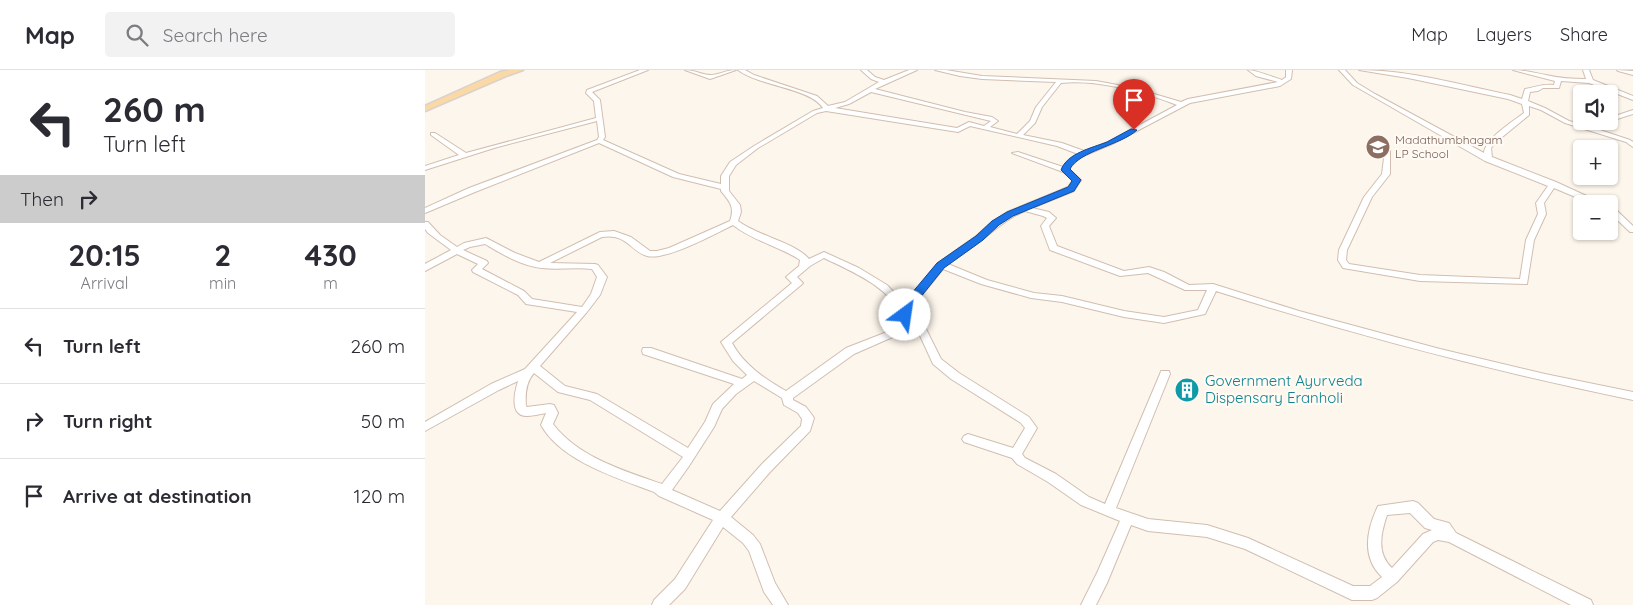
<!DOCTYPE html>
<meta charset="utf-8">
<style>
:root{--surface:#fff;--page:#f2f2f3;--text:#2b2b33;--muted:#7c7c81;--line:#e1e1e2}
body{margin:0;font-family:Quicksand,sans-serif;background:var(--page);color:var(--text);height:100vh;display:flex;flex-direction:column;font-size:19px;white-space:nowrap}
*{box-sizing:border-box;margin:0}
p{font-size:16px;color:var(--muted)}
.icon{flex:none;width:28px;height:28px;fill:none;stroke:currentColor;stroke-width:2;stroke-linecap:round;stroke-linejoin:round}
.map{position:relative;flex:1;overflow:hidden}
.side{display:flex;flex-direction:column;background:var(--surface);width:425px}
.side>*{flex:none}
.hud{background:#fff;color:var(--text);overflow:hidden}
.fabs{position:absolute;left:1148px;top:15px;display:grid;gap:10px}
.fabs a{display:grid;place-items:center;width:45px;height:45px;border-radius:5px;background:var(--surface);box-shadow:0 1px 4px #0004;font-size:25px}
.pin{position:absolute;display:grid;place-items:center;width:42px;height:42px;color:#fff;margin:-51px -21px;border-radius:50% 50% 50% 0;rotate:-45deg;box-shadow:0 0 5px #0007}
.pin .icon{rotate:45deg}
.me{position:absolute;width:55px;margin:-28px;rotate:31deg;stroke-linejoin:round;filter:drop-shadow(0 0 4px #0008)}
.turn{display:flex;align-items:center;gap:18px;height:105px;padding:0 20px;font-size:22px}
.turn .icon{width:65px;height:65px;stroke-width:2.5}
.turn b{display:block;font-size:35px;line-height:42px}
.then{display:flex;align-items:center;height:48px;padding:0 20px;background:#0003;gap:10px;font-size:19px}
.eta{display:flex;justify-content:space-evenly;align-items:center;height:85px;text-align:center}
.eta b{font-size:30px;font-weight:700;line-height:35px}
ul{padding:0;list-style:none}
li{display:flex;align-items:center;gap:15px;height:75px;padding:0 20px;border-top:1px solid var(--line)}
li div{flex:1}
li b{display:block;font-size:19px}
li em{font-style:normal}
header{display:flex;align-items:center;gap:30px;box-sizing:border-box;height:70px;padding:0 25px;background:var(--surface);border-bottom:1px solid var(--line)}
header strong{font-size:24px}
nav{display:flex;gap:28px;margin-inline-start:auto;font-size:18px}
.search{width:350px;height:45px;background:var(--page);display:flex;align-items:center;gap:12px;box-sizing:border-box;padding:0 18px;border-radius:5px;color:var(--muted);font-size:19px}
main{display:flex;flex:1;min-height:0}
.map>svg:first-child{display:block}
.building{fill:#f3d5c3}
.lines{fill:none;stroke-linecap:round;stroke-linejoin:round}
.minor-casing{stroke:#d1beb0;stroke-width:2}
.major-casing{stroke:#dad1cd;stroke-width:3}
.minor{fill:#fff;fill-rule:evenodd}
.major{fill:#fbd9a5;fill-rule:evenodd}
.route{fill:#1a73e8;stroke:#114b97}
.labels{text-anchor:middle;stroke-width:4.5;stroke-linejoin:round;paint-order:stroke}
.far-education-label{font-size:12px;fill:#785e54;stroke:#fffaf3;text-anchor:start}
.culture-label{font-size:15px;fill:#0d838f;stroke:#fffaf3;text-anchor:start}
</style>
<header>
<strong>Map</strong>
<div class="search"><svg class="icon" aria-label="search" viewBox="0 0 24 24"><circle cx="10" cy="10" r="6"/><path d="M15 15l6 6"/></svg>Search here</div>
<nav><a>Map</a><a>Layers</a><a>Share</a></nav>
</header>
<main>
<section class="side">
<div class="hud">
<div class="turn"><svg class="icon" aria-label="left" viewBox="0 0 24 24"><path d="M17 20v-9H6M10 6l-5 5 5 5"/></svg><div><b>260 m</b>Turn left</div></div>
<div class="then">Then<svg class="icon" aria-label="right" viewBox="0 0 24 24"><path d="M7 20v-9h11M14 6l5 5-5 5"/></svg></div>
</div>
<div class="eta">
<div><b>20:15</b><p>Arrival</p></div>
<div><b>2</b><p>min</p></div>
<div><b>430</b><p>m</p></div>
</div>
<ul>
<li><svg class="icon" aria-label="left" viewBox="0 0 24 24"><path d="M17 20v-9H6M10 6l-5 5 5 5"/></svg><div><b>Turn left</b></div><em>260 m</em></li>
<li><svg class="icon" aria-label="right" viewBox="0 0 24 24"><path d="M7 20v-9h11M14 6l5 5-5 5"/></svg><div><b>Turn right</b></div><em>50 m</em></li>
<li><svg class="icon" aria-label="arrive" viewBox="0 0 24 24"><path d="M6 21V4h12l-3 4 3 4H6"/></svg><div><b>Arrive at destination</b></div><em>120 m</em></li>
</ul>
</section>
<div class="map">
<svg width="1208" height="535" viewBox="0 0 1208 535">
<rect width="100%" height="100%" fill="#fdf6ec"/>
<!-- building -->
<polygon class="building" points="757,309 771,312 767,331 754,327"/>
<g class="lines">
<defs>
<g id="minor">
<path d="M 215,0 L 223,0 L 167,22 L 175,30 L 180,67 L 178,70 L 254,104 L 296,114 L 296,106 L 305,92 L 329,76 L 388,41 L 398,38 C 385,18 334,16 313,0 L 320,0 L 329,5 L 392,26 L 403,36 L 420,32 L 454,12 L 446,9 L 436,0 L 442,0 L 450,7 L 459,10 L 484,0 L 492,0 L 450,19 L 540,42 L 567,47 L 573,51 L 565,57 L 592,64 L 605,51 L 611,37 L 631,12 L 557,9 L 535,6 L 510,0 L 521,0 L 557,6 L 671,11 L 709,18 L 756,32 L 763,29 L 853,12 L 831,6 L 823,0 C 830,0 848,7 857,10 L 861,7 L 861,0 L 867,0 L 866,9 L 855,16 L 765,33 L 687,74 L 656,87 L 645,97 L 645,100 L 656,110 L 649,121 L 607,138 L 624,142 L 631,148 L 624,156 L 632,176 L 699,201 L 724,197 L 739,202 L 764,215 L 788,214 L 874,241 L 1015,279 L 1120,304 L 1208,322 L 1208,330 C 1067,301 929,265 791,221 L 780,244 L 739,253 L 699,247 L 637,232 L 606,228 L 556,214 L 518,199 L 485,240 L 485,244 L 498,253 L 516,289 L 534,303 L 604,347 L 612,358 L 597,384 L 600,388 L 631,404 L 664,427 L 680,434 L 735,304 L 736,301 L 744,301 L 745,304 L 691,438 L 723,449 L 782,455 L 823,468 L 928,516 L 945,516 L 957,507 C 936,487 942,459 953,436 L 988,431 L 993,433 L 1009,449 L 1024,453 L 1031,463 L 1166,530 L 1168,535 L 1146,535 L 1024,472 L 1013,470 L 1008,472 L 972,512 L 952,528 L 947,530 L 927,530 L 820,479 L 782,467 L 723,461 L 706,455 L 682,513 L 671,535 L 656,535 L 672,503 L 695,451 L 656,435 L 623,412 L 592,394 L 587,388 L 539,372 L 537,369 L 539,366 L 543,364 L 588,378 L 600,358 L 596,353 L 526,309 L 508,294 L 492,259 L 470,266 L 429,284 L 368,328 L 368,330 L 381,337 L 387,345 L 389,348 L 385,361 L 345,402 L 306,447 L 328,465 L 335,474 L 350,513 L 363,535 L 348,535 L 339,522 L 324,481 L 318,473 L 298,457 L 260,519 L 244,535 L 227,535 L 229,530 L 250,509 L 288,450 L 234,426 L 229,422 C 192,408 136,391 116,355 L 121,343 C 115,344 107,346 101,346 C 84,345 90,321 93,311 L 74,320 L 0,361 L 0,352 L 66,314 L 100,299 L 152,242 L 101,234 L 93,225 L 48,202 L 47,200 L 53,194 L 32,184 L 0,201 L 0,194 L 26,180 L 3,163 L 0,159 L 0,152 L 3,152 L 15,165 L 32,177 L 39,173 L 61,168 L 90,183 L 114,192 L 175,162 L 189,161 L 206,167 L 225,181 L 232,181 L 244,178 L 305,151 C 310,137 305,132 296,121 L 296,119 L 248,107 L 174,73 L 50,122 L 0,143 L 0,138 L 44,118 L 172,70 L 174,67 L 172,51 L 69,78 L 0,100 L 0,96 L 34,85 L 6,65 L 6,63 L 10,63 L 41,83 L 171,48 L 169,31 L 161,23 L 162,20 ZM 636,13 C 671,9 719,22 752,35 L 683,72 L 659,81 L 637,73 L 598,65 L 610,53 L 617,37 ZM 446,22 L 566,51 L 559,56 L 544,52 L 532,58 L 410,38 L 424,34 ZM 401,41 L 533,62 L 545,56 L 632,76 L 653,84 L 638,97 L 593,82 L 587,83 L 638,102 L 648,110 L 643,117 L 582,142 L 568,151 L 551,166 L 513,193 L 480,234 L 462,215 L 434,198 L 399,182 L 384,189 C 371,173 333,166 313,151 L 316,142 L 315,135 L 304,121 L 304,106 L 311,95 L 333,78 L 392,43 ZM 600,141 L 618,146 L 622,148 L 616,156 L 625,180 L 695,206 L 723,203 L 760,220 L 782,220 L 773,240 L 739,247 L 699,241 L 637,226 L 609,223 L 562,210 L 523,194 C 534,186 547,178 558,169 C 572,158 583,148 600,141 ZM 308,155 C 328,171 354,176 375,190 L 374,196 L 361,207 L 367,213 L 296,272 L 308,291 L 322,305 L 317,309 L 226,278 L 218,278 L 217,281 L 218,284 L 309,314 L 288,334 L 280,352 L 263,378 L 172,324 L 140,316 L 115,296 L 162,242 L 175,225 L 182,207 L 173,195 L 170,194 L 125,193 L 177,167 C 202,163 205,181 222,186 C 240,191 290,164 308,155 ZM 60,174 C 77,184 96,196 117,198 C 133,200 150,197 167,199 L 172,207 L 166,224 L 157,237 L 107,229 L 99,221 L 57,199 L 63,193 L 62,191 L 38,180 L 45,177 ZM 399,188 C 428,202 465,217 477,247 L 487,254 L 462,262 L 421,278 L 361,321 C 340,309 319,295 307,273 L 376,215 L 378,213 L 372,207 L 385,196 ZM 109,303 L 133,322 L 165,330 L 258,387 L 237,414 C 199,401 153,387 128,354 L 133,343 L 129,335 L 125,334 L 102,337 L 101,336 C 100,324 101,312 109,303 ZM 329,311 L 357,328 L 359,335 L 373,343 L 377,349 L 376,356 L 337,394 L 295,441 L 247,420 L 264,396 L 289,357 L 297,339 L 311,324 ZM 985,443 L 1000,458 L 1007,460 L 998,464 L 967,498 C 951,483 956,463 962,445 Z"/>
<path d="M 260,0 C 269,0 278,5 285,5 C 294,5 301,0 311,0 L 285,9 Z"/>
<path d="M 914,0 L 920,0 L 932,13 L 950,24 L 1059,83 C 1060,69 1087,52 1099,43 L 1097,34 L 1083,29 L 983,8 L 934,0 C 985,0 1036,15 1085,25 L 1097,29 L 1100,19 C 1112,17 1116,14 1129,15 L 1130,11 L 1088,0 C 1099,0 1110,3 1121,5 C 1134,8 1148,9 1161,9 L 1158,0 L 1164,0 L 1168,10 L 1208,26 L 1208,30 L 1164,13 L 1136,11 L 1134,18 L 1118,18 L 1113,21 L 1105,22 L 1103,31 L 1120,38 L 1144,51 L 1156,54 L 1169,51 L 1184,51 L 1184,48 L 1208,40 L 1208,44 L 1186,51 L 1163,56 L 1205,70 L 1208,72 L 1208,77 L 1201,72 L 1140,53 L 1116,40 L 1104,36 L 1104,45 L 1070,73 L 1066,78 L 1067,87 L 1131,112 L 1179,134 L 1167,134 L 1129,118 L 1119,133 L 1121,144 L 1109,170 L 1102,214 L 995,211 L 918,198 L 913,190 L 914,180 L 939,127 L 957,104 L 960,80 L 965,81 L 965,104 L 947,127 L 922,180 L 921,190 L 924,194 L 995,205 L 1095,209 L 1101,170 L 1113,144 L 1111,133 L 1123,116 L 1060,91 L 928,15 Z"/>
<polygon points="1192,0 1208,1 1208,5 1193,1"/>
<polygon points="1184,136 1187,136 1208,156 1208,162 1205,162 1184,142"/>
</g>
<polygon id="major" points="85,0 98,0 81,6 0,41 0,36 75,2"/>
</defs>
<!-- minor casing -->
<use href="#minor" class="minor-casing"/>
<!-- major casing -->
<use href="#major" class="major-casing"/>
<!-- minor -->
<use href="#minor" class="minor"/>
<!-- major -->
<use href="#major" class="major"/>
</g>
<!-- route -->
<path class="route" d="M 706,59 L 712,60 C 696,75 654,81 645,99 L 656,110 L 649,121 L 588,146 L 574,155 L 558,170 L 519,198 L 490,234 L 484,248 L 477,248 L 475,245 L 481,230 L 512,193 L 551,166 L 567,151 L 582,142 L 643,117 L 647,111 L 636,100 C 642,83 667,78 682,72 C 690,68 698,63 706,59 Z"/>
<!-- icons -->
<defs>
<symbol id="school-disc" viewBox="-11 -11 22 22"><circle r="9.5" fill="#8d6e63" stroke="#fffaf3"/><path d="M0-5L7-2L0 1L-7-2ZM-4 1L0 2.5L4 1V4Q0 6-4 4Z" fill="#fff"/></symbol>
<symbol id="building-disc" viewBox="-11 -11 22 22"><circle r="9.5" fill="#0f9aa8" stroke="#fffaf3"/><path d="M-4-6H4V6H1V3H-1V6H-4ZM-2.5-4.3h1.7v1.8h-1.7ZM.8-4.3h1.7v1.8H.8ZM-2.5-1h1.7V.8h-1.7ZM.8-1h1.7V.8H.8Z" fill="#fff"/></symbol>
</defs>
<g fill-rule="evenodd">
<use href="#school-disc" x="939" y="63" width="28" height="28"/>
<use href="#building-disc" x="748" y="306" width="28" height="28"/>
</g>
<g class="labels">
<!-- far-education labels -->
<g class="far-education-label">
<text x="970" y="74">Madathumbhagam<tspan x="970" dy="14">LP School</tspan></text>
</g>
<!-- culture labels -->
<g class="culture-label">
<text x="780" y="316">Government Ayurveda<tspan x="780" dy="17">Dispensary Eranholi</tspan></text>
</g>
</g>
</svg>
<div class="fabs">
<a><svg class="icon" aria-label="sound" viewBox="0 0 24 24"><path d="M4 9h4l5-4v14l-5-4H4zM17 9q2 3 0 6"/></svg></a>
<a>+</a>
<a>−</a>
</div>
<div class="pin" style="left:709px;top:60px;background:#d93025"><svg class="icon" aria-label="arrive" viewBox="0 0 24 24"><path d="M6 21V4h12l-3 4 3 4H6"/></svg></div>
<svg class="me" style="left:480px;top:245px" viewBox="-20 -20 40 40"><circle r="19" fill="#fff"/><path d="M0-13L10 11 0 6-10 11z" fill="#1a73e8"/></svg>
</div>
</main>
